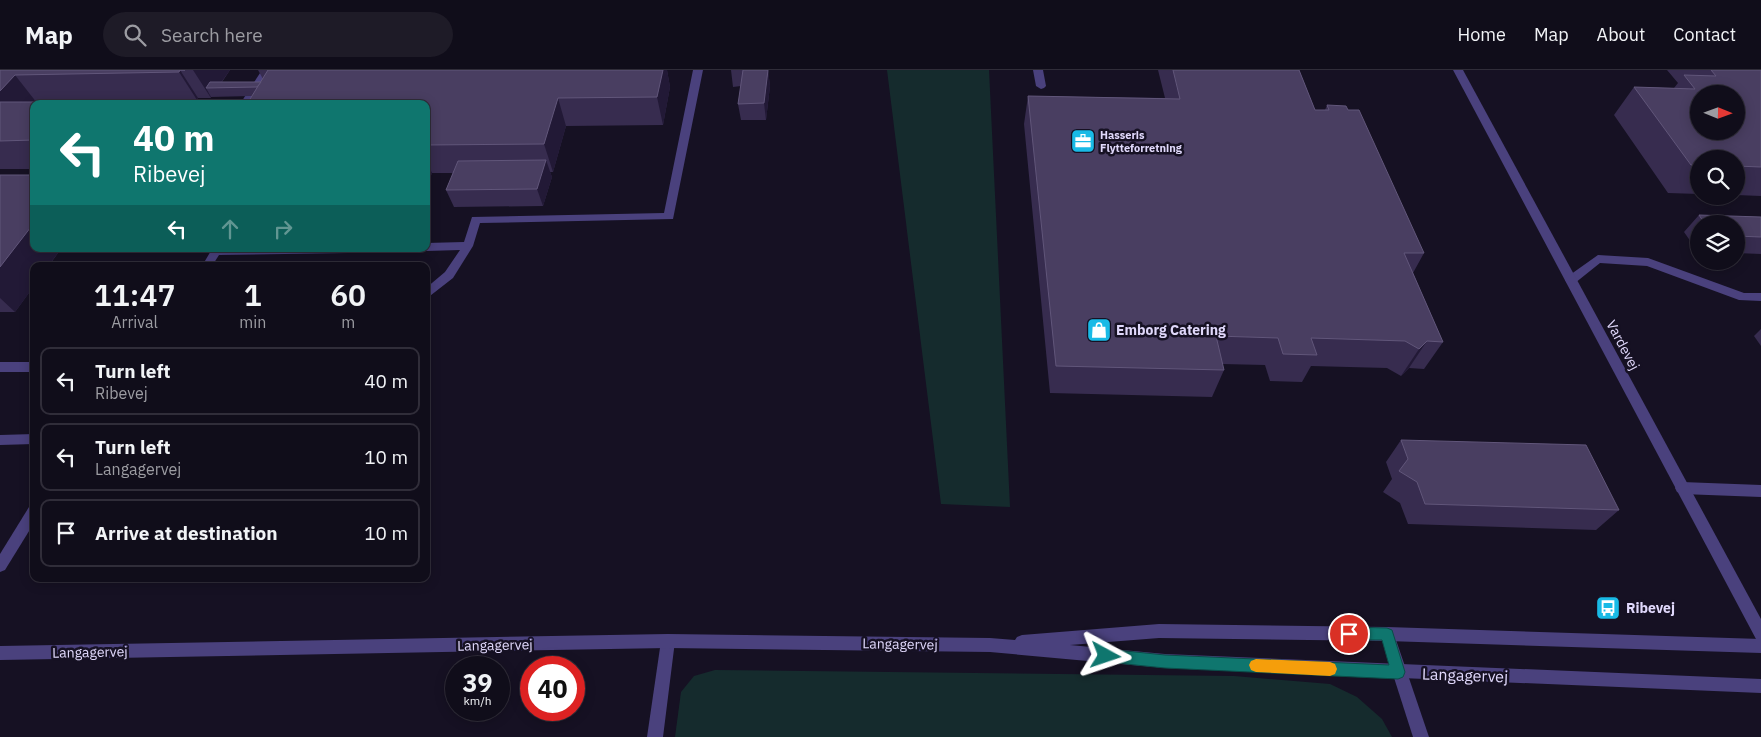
<!DOCTYPE html>
<style>
:root{--surface:#100d1a;--page:#1e1b27;--text:#f1f3f6;--muted:#9c9ca2;--line:#302d39}
body{margin:0;font-family:"IBM Plex Sans",sans-serif;background:var(--page);color:var(--text);height:100vh;display:flex;flex-direction:column;font-size:19px;white-space:nowrap}
*{box-sizing:border-box;margin:0}
p{font-size:16px;color:var(--muted)}
.icon{flex:none;width:28px;height:28px;fill:none;stroke:currentColor;stroke-width:2;stroke-linecap:round;stroke-linejoin:round}
.map{position:relative;flex:1;overflow:hidden}
.panel{position:absolute;left:30px;top:192px;width:400px;height:320px;display:flex;flex-direction:column;background:var(--surface);border-radius:10px;box-shadow:0 2px 12px #0003,0 0 0 1px var(--line)}
.panel>*{flex:none}
.guide{position:absolute;left:30px;top:30px;width:400px;height:152px;border-radius:10px;box-shadow:0 2px 12px #0003,0 0 0 1px var(--line);background:#0f766e;color:#fff;overflow:hidden}
.needle{width:32px;rotate:91deg}
.fabs{position:absolute;left:1690px;top:15px;display:grid;gap:10px}
.fabs a{display:grid;place-items:center;width:55px;height:55px;border-radius:50%;background:var(--surface);box-shadow:0 2px 12px #0003,0 0 0 1px var(--line);font-size:25px}
.speed{position:absolute;left:445px;top:586px;display:flex;gap:10px;font-size:25px;font-weight:700;text-align:center}
.speed>*{display:grid;place-content:center;width:65px;height:65px;border-radius:50%;background:var(--surface);box-shadow:0 2px 12px #0003,0 0 0 1px var(--line);line-height:1}
.speed small{font-size:12px;font-weight:400}
.speed .limit{border:8px solid #d22;background:#fff;color:#111}
.pin{position:absolute;display:grid;place-items:center;width:42px;height:42px;color:#fff;margin:-21px;border:2px solid #fff;border-radius:50%;box-shadow:0 1px 5px #0007}
.me{position:absolute;width:55px;margin:-28px;rotate:95deg;stroke-linejoin:round;filter:drop-shadow(0 0 4px #0008)}
.turn{display:flex;align-items:center;gap:18px;height:105px;padding:0 20px;font-size:22px}
.turn .icon{width:65px;height:65px;stroke-width:2.5}
.turn b{display:block;font-size:35px;line-height:42px}
.lanes{display:flex;align-items:center;height:48px;padding:0 20px;background:#0003;justify-content:center;gap:25px;direction:ltr}
.lanes .off{opacity:.35}
.eta{display:flex;justify-content:space-evenly;align-items:center;height:85px;text-align:center}
.eta b{font-size:30px;font-weight:600;line-height:35px}
ul{padding:0;list-style:none}
li{display:flex;align-items:center;gap:15px;height:68px;margin:0 10px 8px;padding:0 10px;border:2px solid var(--line);border-radius:10px}
li div{flex:1}
li b{display:block;font-size:19px}
li em{font-style:normal}
header{display:flex;align-items:center;gap:30px;box-sizing:border-box;height:70px;padding:0 25px;background:var(--surface);border-bottom:1px solid var(--line)}
header strong{font-size:24px}
nav{display:flex;gap:28px;margin-inline-start:auto;font-size:18px}
.search{width:350px;height:45px;background:var(--page);display:flex;align-items:center;gap:12px;box-sizing:border-box;padding:0 18px;border-radius:28px;color:var(--muted);font-size:19px}
.map>svg:first-child{display:block}
.green{fill:#152b2d}
.lines{fill:none;stroke-linecap:round;stroke-linejoin:round}
.service{fill:#4a417d;fill-rule:evenodd}
.minor{fill:#4a417d;fill-rule:evenodd}
.tertiary{fill:#4a417d;fill-rule:evenodd}
.wall{fill:#372c4f}
.shaded-wall{fill:#221936}
.building{fill:#493e61;stroke:#61567a;fill-rule:evenodd}
.route{fill:#0f766e;stroke:#0a4d48}
.slow{fill:#f59e0b}
.labels{text-anchor:middle;stroke-width:5;stroke-linejoin:round;paint-order:stroke}
.far-poi-label{font-size:11px;font-weight:bold;fill:#e0d8fb;stroke:#161123;text-anchor:start}
.poi-label{font-size:14px;font-weight:bold;fill:#e0d8fb;stroke:#161123;text-anchor:start}
.street-label{font-size:14px;fill:#e0d8fb;stroke:#161123}
.near-street-label{font-size:16px;fill:#e0d8fb;stroke:#161123}
</style>
<header>
<strong>Map</strong>
<div class="search"><svg class="icon" aria-label="search" viewBox="0 0 24 24"><circle cx="10" cy="10" r="6"/><path d="M15 15l6 6"/></svg>Search here</div>
<nav><a>Home</a><a>Map</a><a>About</a><a>Contact</a></nav>
</header>
<div class="map">
<svg width="1761" height="667" viewBox="0 0 1761 667">
<rect width="100%" height="100%" fill="#161123"/>
<!-- green -->
<g class="green">
<polygon points="887,0 989,0 1010,437 941,434"/>
<polygon points="715,600 1234,606 1330,614 1357,627 1382,649 1392,667 675,667 681,622 694,606"/>
</g>
<g class="lines">
<!-- service -->
<g class="service">
<polygon points="262,0 272,0 250,34 240,34"/>
<polygon points="693,0 703,0 673,149 480,153 473,176 453,208 426,229 426,218 445,202 460,180 426,181 422,179 426,179 426,173 464,172 472,147 664,143"/>
<polygon points="1033,0 1043,0 1046,16 1044,18 1041,19 1036,16"/>
<polygon points="212,179 353,179 348,183 219,185 212,196 202,196"/>
<polygon points="1598,185 1648,188 1744,223 1761,223 1761,231 1739,230 1647,196 1600,193 1575,213 1567,213 1565,210 1567,207"/>
<rect x="0" y="292" width="34" height="10"/>
<polygon points="34,364 34,374 0,375 0,365"/>
<polygon points="1682,412 1761,415 1761,427 1682,424 1677,422 1675,418 1677,414"/>
<polygon points="34,435 34,453 5,500 0,502 0,484 29,437"/>
<polygon points="668,564 673,566 675,571 663,667 647,667 661,571 663,566"/>
</g>
<!-- minor -->
<g class="minor">
<polygon points="1453,0 1463,0 1761,549 1761,571 1756,569"/>
<polygon points="1387,557 1392,559 1394,564 1429,667 1413,667 1380,564 1382,559"/>
</g>
<!-- tertiary -->
<polygon class="tertiary" points="1159,554 1387,557 1761,569 1761,583 1387,571 1159,568 1070,575 1165,584 1761,609 1761,623 1165,598 990,582 668,578 0,590 0,576 668,564 990,568 1015,570 1017,567 1022,565"/>
</g>
<!-- wall -->
<g class="wall">
<polygon points="0,0 230,0 222,12 261,12 263,9 258,0 667,0 670,17 663,55 566,56 553,102 550,102 552,107 543,136 454,137 446,120 453,103 432,103 426,118 426,34 251,26 211,27 211,28 198,28 197,30 71,32 105,32 106,34 34,34 34,99 0,99"/>
<polygon points="731,0 768,0 770,16 766,50 741,50 738,34 741,16 733,17"/>
<polygon points="1158,0 1299,0 1315,40 1325,40 1327,35 1348,40 1424,183 1413,203 1443,272 1424,299 1409,298 1401,306 1387,298 1311,296 1302,312 1270,311 1265,295 1222,294 1224,300 1212,327 1050,323 1024,54 1028,26 1165,28"/>
<polygon points="1667,0 1761,0 1761,126 1736,125 1736,89 1699,89 1699,124 1668,123 1614,45 1634,17 1674,18 1678,13"/>
<polygon points="0,105 34,179 61,179 15,242 0,242"/>
<polygon points="1699,145 1761,147 1761,184 1736,183 1736,154 1699,154 1699,182 1698,182 1684,162"/>
<polygon points="1761,259 1761,276 1754,266"/>
<polygon points="1401,370 1619,440 1596,460 1408,454 1400,433 1383,422 1392,409 1386,392"/>
</g>
<!-- shaded-wall -->
<g class="shaded-wall">
<polygon points="180,0 198,28 197,30 179,2"/>
<polygon points="193,0 230,0 217,18 206,18 211,27 211,28"/>
<polygon points="663,0 667,0 670,17 663,55 657,27"/>
<polygon points="768,0 770,16 766,50 764,33"/>
<polygon points="15,5 37,33 0,45 0,21"/>
<polygon points="558,28 566,56 553,102 544,74"/>
<polygon points="426,90 432,103 426,118"/>
<polygon points="546,90 552,107 543,136 537,119"/>
<polygon points="34,153 34,179 61,179 48,196 34,196 34,216 15,242 0,228 0,197"/>
<polygon points="1427,271 1409,298 1401,306 1419,279"/>
</g>
<!-- building -->
<g class="building">
<polygon points="0,0 185,0 180,0 179,2 15,5 0,21"/>
<polygon points="268,0 663,0 657,27 558,28 544,74 426,75 426,34 247,34"/>
<polygon points="743,0 768,0 764,33 738,34"/>
<polygon points="1173,0 1299,0 1315,40 1329,40 1327,35 1346,36 1348,40 1359,40 1424,183 1404,183 1443,272 1427,271 1419,279 1405,271 1311,268 1317,285 1283,284 1278,268 1216,266 1224,300 1056,296 1028,26 1180,29"/>
<path d="M 1711,0 L 1761,0 L 1761,97 L 1736,96 L 1736,89 L 1699,89 L 1699,95 L 1691,95 L 1634,17 L 1695,19 L 1684,5 L 1716,6 ZM 1699,24 L 1736,24 L 1736,61 L 1699,61 Z"/>
<polygon points="210,12 261,12 257,17 206,18"/>
<polygon points="0,32 105,32 104,34 34,34 34,70 0,71"/>
<polygon points="546,90 537,119 446,120 458,91"/>
<polygon points="0,105 34,105 34,153 0,197"/>
<polygon points="1699,145 1761,147 1761,167 1736,166 1736,154 1705,154"/>
<polygon points="1401,370 1586,375 1619,440 1425,434 1417,412 1399,401 1408,389"/>
</g>
<!-- route -->
<polygon class="route" points="1349,557 1387,558 1392,560 1405,602 1403,607 1398,609 1165,598 1106,592 1102,590 1100,586 1102,581 1106,579 1165,585 1389,595 1382,570 1349,570 1345,568 1343,564 1345,559"/>
<!-- slow -->
<polygon class="slow" points="1256,589 1330,592 1335,594 1337,599 1335,604 1330,606 1256,602 1251,600 1249,595 1251,591"/>
<!-- icons -->
<defs>
<symbol id="office-square" viewBox="-11 -11 22 22"><rect x="-9" y="-9" width="18" height="18" rx="4" fill="#19bae6" stroke="#161123"/><path d="M-6-3h4V-5.5h4V-3h4V5H-6ZM-1-4.5V-3h2v-1.5ZM-6 0V1H6V0Z" fill="#fff"/></symbol>
<symbol id="shop-square" viewBox="-11 -11 22 22"><rect x="-9" y="-9" width="18" height="18" rx="4" fill="#19bae6" stroke="#161123"/><path d="M-5-2.5h2.3a2.7 3.5 0 0 1 5.4 0H5L5.5 6h-11ZM-1.5-2.5h3a1.5 2.3 0 0 0-3 0Z" fill="#fff"/></symbol>
<symbol id="bus-square" viewBox="-11 -11 22 22"><rect x="-9" y="-9" width="18" height="18" rx="4" fill="#19bae6" stroke="#161123"/><path d="M-5-6H5V4H4V6H2V4H-2V6H-4V4H-5ZM-3.5-4V0h7V-4ZM-3.5 1.2v1.5H-2V1.2ZM2 1.2v1.5H3.5V1.2Z" fill="#fff"/></symbol>
</defs>
<g fill-rule="evenodd">
<use href="#office-square" x="1069" y="57" width="28" height="28"/>
<use href="#shop-square" x="1085" y="246" width="28" height="28"/>
<use href="#bus-square" x="1594" y="524" width="28" height="28"/>
</g>
<g class="labels">
<!-- far-poi labels -->
<g class="far-poi-label">
<text x="1100" y="69">Hasseris<tspan x="1100" dy="13">Flytteforretning</tspan></text>
</g>
<!-- poi labels -->
<g class="poi-label">
<text x="1116" y="265">Emborg Catering</text>
<text x="1626" y="543">Ribevej</text>
</g>
<!-- street labels -->
<g class="street-label">
<text transform="translate(1623 275) rotate(62)" y="5">Vardevej</text>
<text transform="translate(900 574) rotate(1)" y="5">Langagervej</text>
<text transform="translate(495 575) rotate(-1)" y="5">Langagervej</text>
<text transform="translate(90 582) rotate(-1)" y="5">Langagervej</text>
</g>
<!-- near-street labels -->
<g class="near-street-label">
<text transform="translate(1465 605) rotate(2)" y="6">Langagervej</text>
</g>
</g>
</svg>
<div class="fabs">
<a><svg class="needle" viewBox="-14 -14 28 28"><path d="M0-13l5 13h-10z" fill="#e53935"/><path d="M0 13l5-13h-10z" fill="#9c9ca2"/></svg></a>
<a><svg class="icon" aria-label="search" viewBox="0 0 24 24"><circle cx="10" cy="10" r="6"/><path d="M15 15l6 6"/></svg></a>
<a><svg class="icon" aria-label="layers" viewBox="0 0 24 24"><path d="M12 4l9 5-9 5-9-5zM3 14l9 5 9-5"/></svg></a>
</div>
<div class="speed"><div>39<small>km/h</small></div><div class="limit">40</div></div>
<div class="pin" style="left:1349px;top:564px;background:#d93025"><svg class="icon" aria-label="arrive" viewBox="0 0 24 24"><path d="M6 21V4h12l-3 4 3 4H6"/></svg></div>
<svg class="me" style="left:1106px;top:586px" viewBox="-20 -20 40 40"><path d="M0-17L14 15 0 8-14 15z" fill="#0f766e" stroke="#fff" stroke-width="4"/></svg>
<div class="guide">
<div class="turn"><svg class="icon" aria-label="left" viewBox="0 0 24 24"><path d="M17 20v-9H6M10 6l-5 5 5 5"/></svg><div><b>40 m</b>Ribevej</div></div>
<div class="lanes"><svg class="icon" aria-label="left" viewBox="0 0 24 24"><path d="M17 20v-9H6M10 6l-5 5 5 5"/></svg><svg class="icon off" aria-label="ahead" viewBox="0 0 24 24"><path d="M12 20V5M6 11l6-6 6 6"/></svg><svg class="icon off" aria-label="right" viewBox="0 0 24 24"><path d="M7 20v-9h11M14 6l5 5-5 5"/></svg></div>
</div>
<section class="panel">
<div class="eta">
<div><b>11:47</b><p>Arrival</p></div>
<div><b>1</b><p>min</p></div>
<div><b>60</b><p>m</p></div>
</div>
<ul>
<li><svg class="icon" aria-label="left" viewBox="0 0 24 24"><path d="M17 20v-9H6M10 6l-5 5 5 5"/></svg><div><b>Turn left</b><p>Ribevej</p></div><em>40 m</em></li>
<li><svg class="icon" aria-label="left" viewBox="0 0 24 24"><path d="M17 20v-9H6M10 6l-5 5 5 5"/></svg><div><b>Turn left</b><p>Langagervej</p></div><em>10 m</em></li>
<li><svg class="icon" aria-label="arrive" viewBox="0 0 24 24"><path d="M6 21V4h12l-3 4 3 4H6"/></svg><div><b>Arrive at destination</b></div><em>10 m</em></li>
</ul>
</section>
</div>
